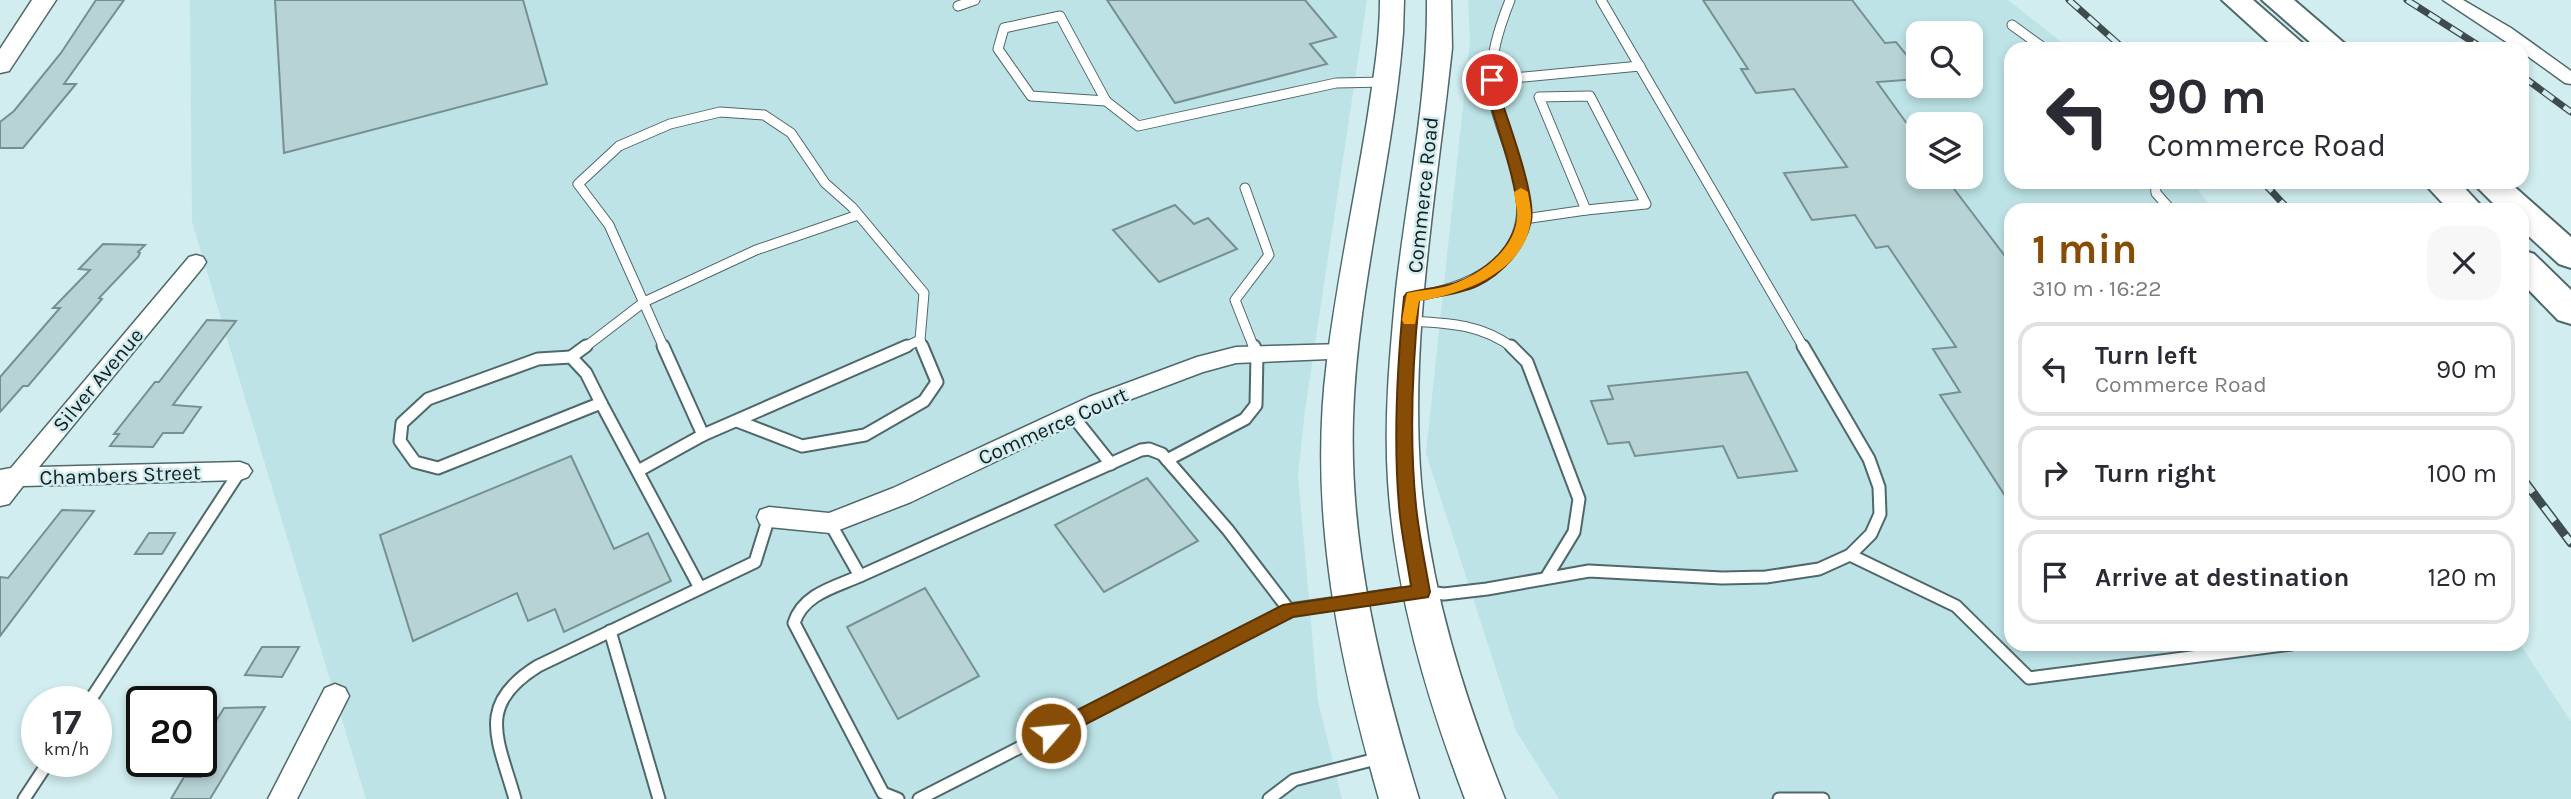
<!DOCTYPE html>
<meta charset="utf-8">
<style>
:root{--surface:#fff;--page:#f7f7f7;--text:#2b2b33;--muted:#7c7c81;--line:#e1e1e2;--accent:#874c06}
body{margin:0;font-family:Karla,sans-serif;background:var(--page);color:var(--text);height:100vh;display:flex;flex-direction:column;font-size:26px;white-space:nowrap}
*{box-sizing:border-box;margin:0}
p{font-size:23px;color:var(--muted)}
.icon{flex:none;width:38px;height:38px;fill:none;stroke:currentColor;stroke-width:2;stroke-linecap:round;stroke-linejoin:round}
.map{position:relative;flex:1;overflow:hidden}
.details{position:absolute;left:2004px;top:203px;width:525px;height:448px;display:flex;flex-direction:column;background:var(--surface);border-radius:21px;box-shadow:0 4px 10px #0003}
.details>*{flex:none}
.top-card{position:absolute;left:2004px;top:42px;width:525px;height:147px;border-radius:21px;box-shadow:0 4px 10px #0003;background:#fff;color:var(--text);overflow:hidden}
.buttons{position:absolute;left:1906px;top:21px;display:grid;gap:14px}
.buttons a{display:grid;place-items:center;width:77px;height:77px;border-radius:14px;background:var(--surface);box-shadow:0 4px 10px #0003;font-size:35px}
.speed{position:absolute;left:21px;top:686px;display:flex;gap:14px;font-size:35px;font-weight:700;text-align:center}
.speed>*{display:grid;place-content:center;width:91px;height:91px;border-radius:50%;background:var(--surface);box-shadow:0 4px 10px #0003;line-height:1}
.speed small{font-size:18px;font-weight:400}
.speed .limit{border:4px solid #111;border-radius:10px;background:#fff;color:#111}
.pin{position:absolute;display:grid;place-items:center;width:60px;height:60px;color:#fff;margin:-30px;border:4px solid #fff;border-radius:50%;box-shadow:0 2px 7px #0007}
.me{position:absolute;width:77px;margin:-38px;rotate:63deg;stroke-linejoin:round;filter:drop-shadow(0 0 5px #0008)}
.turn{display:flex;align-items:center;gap:24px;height:147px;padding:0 28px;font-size:32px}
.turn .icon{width:91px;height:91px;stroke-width:2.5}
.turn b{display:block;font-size:49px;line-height:60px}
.round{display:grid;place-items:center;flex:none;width:74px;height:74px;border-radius:21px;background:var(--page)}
.summary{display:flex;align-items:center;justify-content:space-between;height:119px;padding:0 28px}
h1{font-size:42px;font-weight:700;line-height:52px;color:var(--accent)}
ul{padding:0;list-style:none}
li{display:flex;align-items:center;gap:21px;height:94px;margin:0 14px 10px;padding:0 14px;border:4px solid var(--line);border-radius:21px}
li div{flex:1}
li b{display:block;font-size:26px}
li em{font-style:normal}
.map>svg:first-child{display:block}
.built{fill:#bde3e6;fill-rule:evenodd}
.building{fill:#b8d3d5;stroke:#769092;stroke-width:2}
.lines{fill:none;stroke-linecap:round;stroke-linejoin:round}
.lane-far1-casing{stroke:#4f686a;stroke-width:11}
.lane-casing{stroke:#4f686a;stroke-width:15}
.street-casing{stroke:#4f686a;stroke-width:3}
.secondary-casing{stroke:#4f686a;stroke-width:3}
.highway-casing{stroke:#4f686a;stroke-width:4}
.lane-far1{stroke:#fff;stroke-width:9}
.lane{stroke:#fff;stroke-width:11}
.street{fill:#fff;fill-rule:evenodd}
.secondary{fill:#fff;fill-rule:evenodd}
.highway{fill:#fff;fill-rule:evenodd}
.rail-far1-casing{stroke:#3e4c4d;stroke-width:7}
.rail-casing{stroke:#3e4c4d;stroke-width:9}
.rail-far1{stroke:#d1edef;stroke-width:4.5;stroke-dasharray:13;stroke-linecap:butt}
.rail{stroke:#d1edef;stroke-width:6;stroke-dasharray:18;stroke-linecap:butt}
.route{fill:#874c06;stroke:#583104;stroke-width:2}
.slow{fill:#f59e0b}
.labels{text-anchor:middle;stroke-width:5;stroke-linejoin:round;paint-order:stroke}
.street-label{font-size:21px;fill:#141e1f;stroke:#d1edef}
</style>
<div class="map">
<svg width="2571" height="799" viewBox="0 0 2571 799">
<rect width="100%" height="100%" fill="#d1edef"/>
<!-- built -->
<g class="built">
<polygon points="190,0 1367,0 1305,410 1298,476 1318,701 1342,799 366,799 192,222"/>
<path d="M 1468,0 L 2008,0 L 2070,49 L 2011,49 L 2011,182 L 2192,182 L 2214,210 L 2011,210 L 2011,644 L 2520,644 L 2571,722 L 2571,799 L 1559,799 L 1516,731 L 1426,453 L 1470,40 ZM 1918,33 L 1970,33 L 1970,86 L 1918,86 ZM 1918,124 L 1970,124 L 1970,177 L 1918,177 Z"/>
</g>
<!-- building -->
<g class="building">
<polygon points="96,0 124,0 64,84 76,84 23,148 0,148 0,122 14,111 61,53"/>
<polygon points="275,0 523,0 547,84 284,153"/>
<polygon points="1107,0 1305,0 1336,37 1310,44 1327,64 1175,103"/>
<polygon points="1703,0 1852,0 1885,43 1896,42 1918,69 1918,79 1877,82 1918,139 1918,177 1945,177 2011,264 2011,505 1940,395 1960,392 1933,349 1956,347 1888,246 1876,248 1855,215 1812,220 1784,173 1847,167 1794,89 1756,93 1741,69 1748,69"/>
<polygon points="1175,205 1194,224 1208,218 1237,249 1159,282 1113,230"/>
<polygon points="103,244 145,245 138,252 140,253 138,257 99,298 102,299 28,386 23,386 0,412 0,377 60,308 53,308 90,270 79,269"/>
<polygon points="207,320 236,321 173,405 201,407 183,433 163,433 153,447 110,446 119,434 114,434 155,382 159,382"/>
<polygon points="1747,372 1797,471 1738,478 1723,446 1635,456 1629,442 1608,444 1591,401 1613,399 1608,386"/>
<polygon points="571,456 614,549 648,533 671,581 564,632 555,609 528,621 517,593 413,641 380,535"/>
<polygon points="1147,478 1198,541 1104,592 1055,525"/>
<polygon points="62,510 94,511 0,636 0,577 8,578"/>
<polygon points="149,533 175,533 162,554 135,554"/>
<polygon points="925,588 979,676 898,719 847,627"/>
<polygon points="262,647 299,647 282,677 245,675"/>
<polygon points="265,707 210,799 171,799 184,777 201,777 201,729 211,729 224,708"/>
</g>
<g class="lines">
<defs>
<g id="lane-far1">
<polyline points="1601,0 1804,348"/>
<polyline points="958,6 975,0"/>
<polygon points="1060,16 1106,101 1031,96 998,49 1004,28"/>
<polyline points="2012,25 2045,49"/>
<polyline points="1492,80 1640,66"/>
<polygon points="1590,96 1646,204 1586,210 1539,97"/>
<polyline points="1106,101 1138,126 1336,83 1385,82"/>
<polyline points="2155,182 2156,193 2171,210"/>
<polyline points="1245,188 1269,255 1235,300 1254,348"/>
<polyline points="1524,219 1586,210"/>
<path d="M 1412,297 C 1480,286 1538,255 1518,176 C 1510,147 1496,120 1492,89 C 1489,58 1499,28 1510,0"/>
<path d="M 1410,321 C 1448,323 1482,324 1513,348"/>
<polyline points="920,340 923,348"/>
<polyline points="584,348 644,302 756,250 858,215"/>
<polyline points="664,348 609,225 578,184 619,146 670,124 720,112 764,115 791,133 825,183 852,207 924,293 920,340 903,348"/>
</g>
<g id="lane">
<polyline points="663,346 703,435"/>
<polyline points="1511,346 1527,362 1579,499 1574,532 1546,578"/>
<polyline points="571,357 586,346"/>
<polygon points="571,357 586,373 601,403 438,468 415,462 400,441 402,423 428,399 538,359"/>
<polyline points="601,403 700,588"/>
<polyline points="1072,415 1111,464"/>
<polyline points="737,421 802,446 865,435 924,401 937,382 922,346"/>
<polyline points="703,435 907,346"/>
<polyline points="1167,460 1245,419 1256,405 1257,354 1254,346"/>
<polyline points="638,471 703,435"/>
<polyline points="830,523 860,576 1141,450 1149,449 1162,454 1228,530 1289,610"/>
<polyline points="1850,555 1956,606 2029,678 2292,644"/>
<path d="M 860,576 C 835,587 803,594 794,623 L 883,793 L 898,799"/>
<polyline points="610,631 659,799"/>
<polyline points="89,702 240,471"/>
<polyline points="24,799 49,761"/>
<path d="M 515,799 C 498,739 475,705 538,666 L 755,562 L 769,517"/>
<polyline points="919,799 1289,610 1421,591 1444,594 1487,589 1589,571 1722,578 1766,577 1819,569 1850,555 1871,534 1880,514 1879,487 1869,459 1803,346"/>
<polyline points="1269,799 1294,780 1380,758"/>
<polyline points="1779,799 1823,799"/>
</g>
<g id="street">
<polygon points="2443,0 2463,0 2511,28 2571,71 2571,84 2565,83 2522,52 2522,49 2517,49"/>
<polygon points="196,255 203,257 206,262 203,267 39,467 240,462 248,465 252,471 248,477 240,480 23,486 9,504 0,506 0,470 11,468 189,257"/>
<polygon points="1344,344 1352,346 1355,352 1352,358 1236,363 1203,372 1105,409 911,502 839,530 830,533 769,527 760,524 757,517 760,510 769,507 829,513 893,488 1089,397 1197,357 1236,347"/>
<polygon points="335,684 345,688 349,696 297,799 268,799 325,688"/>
</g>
<g id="secondary">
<polygon points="32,0 56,0 9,71 0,73 0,49"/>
<path d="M 1380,0 L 1404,0 L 1403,33 C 1393,162 1357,289 1353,418 C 1349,548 1381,675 1419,799 L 1379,799 C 1338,656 1308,510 1327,361 C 1337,280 1354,201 1367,121 C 1373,80 1380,41 1380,0 Z"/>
<path d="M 1427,0 L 1451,0 L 1452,48 C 1437,191 1409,338 1421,482 C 1431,592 1464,697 1505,799 L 1465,799 C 1426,696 1395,591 1388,481 C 1384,417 1390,353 1396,290 C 1407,193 1428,97 1427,0 Z"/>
</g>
<g id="highway">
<polygon points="2222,0 2253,0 2308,48 2276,49"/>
<polygon points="2262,0 2294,0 2351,49 2318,49"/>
<polygon points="2423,182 2459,182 2485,210 2449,210"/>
<polygon points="2472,182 2509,182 2571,237 2571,268 2559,264 2522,230 2522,210 2500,210"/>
<polygon points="2522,250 2534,254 2571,290 2571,324 2558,320 2522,283"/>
</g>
</defs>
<!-- lane-far1 casing -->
<use href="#lane-far1" class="lane-far1-casing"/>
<!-- lane casing -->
<use href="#lane" class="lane-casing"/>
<!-- street casing -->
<use href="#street" class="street-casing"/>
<!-- secondary casing -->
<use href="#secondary" class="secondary-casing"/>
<!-- highway casing -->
<use href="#highway" class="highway-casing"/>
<!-- lane-far1 -->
<use href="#lane-far1" class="lane-far1"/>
<!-- lane -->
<use href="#lane" class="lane"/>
<!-- street -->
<use href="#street" class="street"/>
<!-- secondary -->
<use href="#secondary" class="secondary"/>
<!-- highway -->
<use href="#highway" class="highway"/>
<defs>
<g id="rail-far1">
<polyline points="2069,0 2124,49"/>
<polyline points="2407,0 2484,49"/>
<polyline points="2522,76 2571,112"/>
<polyline points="2263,182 2289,210"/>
</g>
<polyline id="rail" points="2522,478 2571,543"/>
</defs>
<!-- rail-far1 casing -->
<use href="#rail-far1" class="rail-far1-casing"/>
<!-- rail casing -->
<use href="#rail" class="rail-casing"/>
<!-- rail-far1 -->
<use href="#rail-far1" class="rail-far1"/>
<!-- rail -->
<use href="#rail" class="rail"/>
</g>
<!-- route -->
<path class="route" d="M 1492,76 L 1498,80 L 1498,90 C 1507,119 1536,194 1531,221 C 1525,249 1502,274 1477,286 C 1459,294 1438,296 1419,300 C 1412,369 1409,437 1416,506 C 1419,535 1425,563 1430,592 L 1428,597 L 1293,617 L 1057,739 L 1051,742 L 1044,739 L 1041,733 L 1044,727 L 1283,605 L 1411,586 C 1407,559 1401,532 1399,506 C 1393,436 1397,367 1404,297 L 1407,293 C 1427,288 1451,287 1469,277 C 1491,265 1512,246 1517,221 C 1522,194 1494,119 1486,90 L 1486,80 Z"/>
<!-- slow -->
<path class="slow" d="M 1521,188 L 1528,192 C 1529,200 1532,211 1531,219 C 1526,272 1463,294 1419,301 L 1415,324 L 1404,324 L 1402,320 L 1407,293 C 1419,290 1432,290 1444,287 C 1475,278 1513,254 1517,219 C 1518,211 1515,200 1514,192 Z"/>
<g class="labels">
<!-- street labels -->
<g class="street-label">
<text transform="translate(1423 195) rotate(-84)" y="7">Commerce Road</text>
<text transform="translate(98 380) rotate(-50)" y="7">Silver Avenue</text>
<text transform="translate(1053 426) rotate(-24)" y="7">Commerce Court</text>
<text transform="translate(120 475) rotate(-2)" y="7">Chambers Street</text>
</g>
</g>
</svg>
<div class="buttons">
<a><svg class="icon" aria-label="search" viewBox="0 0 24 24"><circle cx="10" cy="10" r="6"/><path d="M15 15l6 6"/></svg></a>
<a><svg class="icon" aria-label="layers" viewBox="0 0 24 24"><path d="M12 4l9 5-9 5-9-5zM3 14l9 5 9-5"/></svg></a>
</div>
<div class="speed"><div>17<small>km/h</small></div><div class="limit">20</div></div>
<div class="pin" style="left:1492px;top:80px;background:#d93025"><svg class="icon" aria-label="arrive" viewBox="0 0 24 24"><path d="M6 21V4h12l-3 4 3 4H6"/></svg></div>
<svg class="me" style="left:1051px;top:733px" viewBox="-20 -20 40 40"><circle r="17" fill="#874c06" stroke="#fff" stroke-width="3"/><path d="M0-11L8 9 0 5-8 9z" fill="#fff"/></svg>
<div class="top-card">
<div class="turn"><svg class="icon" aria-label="left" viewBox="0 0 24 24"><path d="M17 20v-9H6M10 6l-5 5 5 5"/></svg><div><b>90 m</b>Commerce Road</div></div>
</div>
<section class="details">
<div class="summary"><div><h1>1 min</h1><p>310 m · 16:22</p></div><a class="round"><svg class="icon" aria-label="close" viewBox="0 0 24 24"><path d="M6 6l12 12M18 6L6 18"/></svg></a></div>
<ul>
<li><svg class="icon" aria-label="left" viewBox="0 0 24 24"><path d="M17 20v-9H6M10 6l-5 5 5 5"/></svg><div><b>Turn left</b><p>Commerce Road</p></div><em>90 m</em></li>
<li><svg class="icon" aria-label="right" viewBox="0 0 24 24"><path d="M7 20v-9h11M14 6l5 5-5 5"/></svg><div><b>Turn right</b></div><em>100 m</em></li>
<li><svg class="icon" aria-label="arrive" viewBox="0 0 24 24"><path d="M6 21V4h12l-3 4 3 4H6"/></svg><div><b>Arrive at destination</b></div><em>120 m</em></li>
</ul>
</section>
</div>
